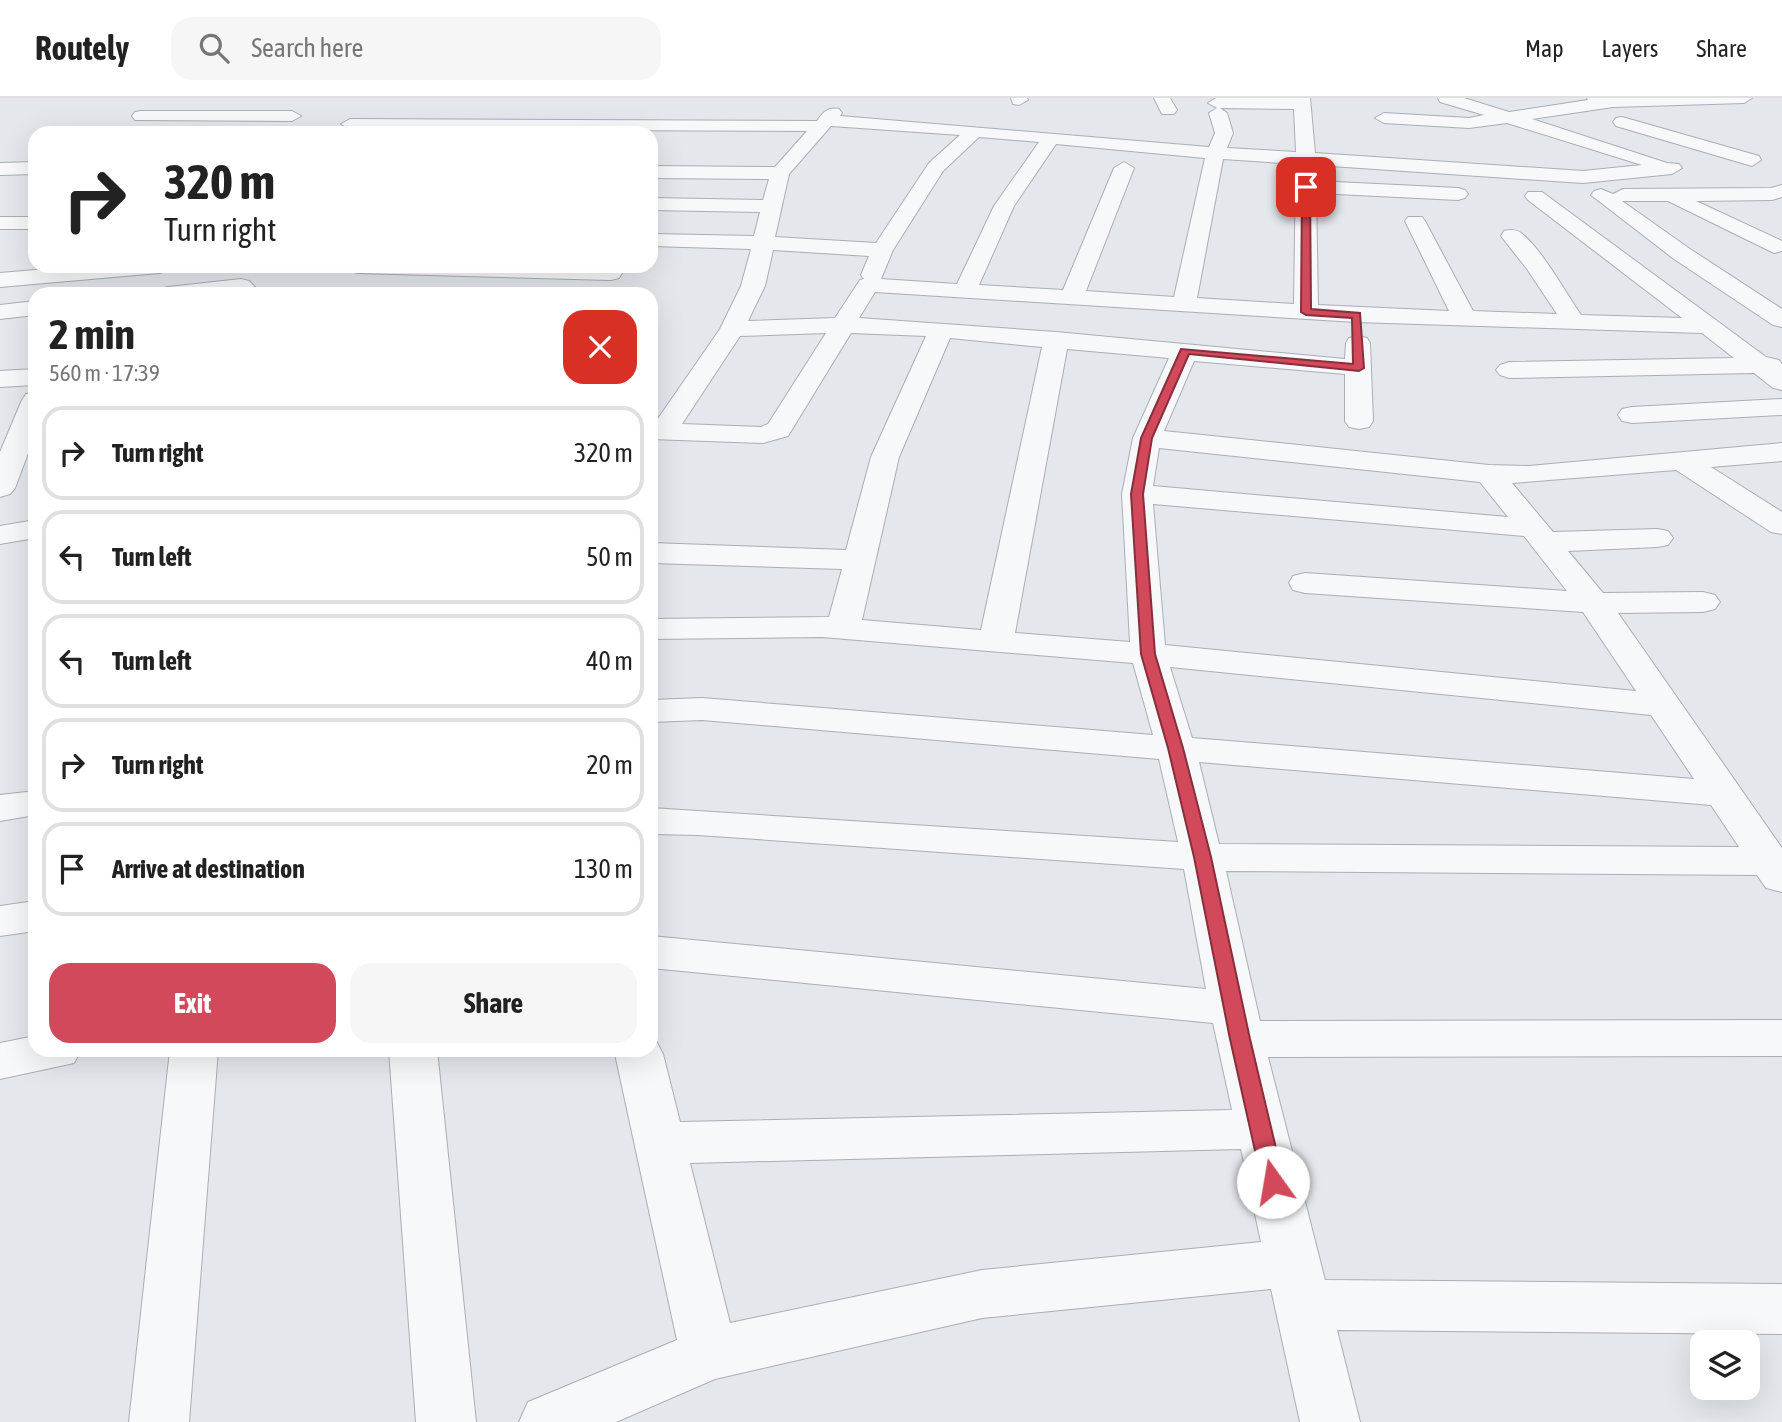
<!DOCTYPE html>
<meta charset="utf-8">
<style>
:root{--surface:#fff;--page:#f6f6f6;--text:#222;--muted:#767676;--line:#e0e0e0;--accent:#d1495b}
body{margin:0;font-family:"Asap Condensed",sans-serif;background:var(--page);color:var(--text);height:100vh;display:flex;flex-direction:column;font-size:26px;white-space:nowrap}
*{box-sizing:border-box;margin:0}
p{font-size:23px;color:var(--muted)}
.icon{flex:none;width:38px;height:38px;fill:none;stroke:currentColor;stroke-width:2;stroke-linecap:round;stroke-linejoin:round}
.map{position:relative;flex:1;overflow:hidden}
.sheet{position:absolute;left:28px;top:189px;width:630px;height:770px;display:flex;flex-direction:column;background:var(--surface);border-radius:21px;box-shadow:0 7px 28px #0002}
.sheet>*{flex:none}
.banner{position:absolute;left:28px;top:28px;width:630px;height:147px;border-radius:21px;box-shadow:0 7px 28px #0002;background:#fff;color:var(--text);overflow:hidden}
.fabs{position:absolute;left:1690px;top:1232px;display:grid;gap:14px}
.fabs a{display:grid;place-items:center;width:70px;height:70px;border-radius:14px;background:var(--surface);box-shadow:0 7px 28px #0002;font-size:35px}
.pin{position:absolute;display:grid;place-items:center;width:60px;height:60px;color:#fff;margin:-30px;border-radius:14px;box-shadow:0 4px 10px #0006}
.me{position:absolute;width:77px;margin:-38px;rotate:347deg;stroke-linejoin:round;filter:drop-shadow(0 0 5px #0008)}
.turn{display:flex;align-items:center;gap:24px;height:147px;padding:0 21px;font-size:32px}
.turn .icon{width:91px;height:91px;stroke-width:2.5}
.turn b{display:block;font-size:49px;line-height:60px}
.round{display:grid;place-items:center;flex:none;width:74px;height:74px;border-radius:21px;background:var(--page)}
.summary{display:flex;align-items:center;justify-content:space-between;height:119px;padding:0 21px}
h1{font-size:42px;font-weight:700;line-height:52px}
.button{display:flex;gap:14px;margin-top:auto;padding:14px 21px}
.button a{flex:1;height:80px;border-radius:21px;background:var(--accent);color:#fff;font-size:28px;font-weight:700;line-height:80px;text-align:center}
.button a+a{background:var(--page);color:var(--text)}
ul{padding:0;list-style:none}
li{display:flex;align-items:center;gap:21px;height:94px;margin:0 14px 10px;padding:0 7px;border:4px solid var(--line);border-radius:21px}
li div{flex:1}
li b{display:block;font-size:26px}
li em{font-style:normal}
header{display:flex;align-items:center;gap:42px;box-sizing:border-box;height:98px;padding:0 35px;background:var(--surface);border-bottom:2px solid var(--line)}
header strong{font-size:33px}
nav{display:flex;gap:38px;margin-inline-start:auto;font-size:24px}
.search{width:490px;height:63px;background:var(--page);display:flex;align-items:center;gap:18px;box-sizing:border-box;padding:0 24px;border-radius:21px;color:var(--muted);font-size:26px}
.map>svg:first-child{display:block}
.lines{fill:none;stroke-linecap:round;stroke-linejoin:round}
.minor-casing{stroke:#a9aeb7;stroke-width:2}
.minor{fill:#f7f8fa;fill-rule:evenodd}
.route{fill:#d1495b;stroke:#882f3b;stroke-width:2}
</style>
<header>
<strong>Routely</strong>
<div class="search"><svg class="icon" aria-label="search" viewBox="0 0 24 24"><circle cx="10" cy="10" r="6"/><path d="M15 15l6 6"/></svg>Search here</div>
<nav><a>Map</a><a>Layers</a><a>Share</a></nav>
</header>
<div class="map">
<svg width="1782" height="1324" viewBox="0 0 1782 1324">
<rect width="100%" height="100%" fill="#e4e7ec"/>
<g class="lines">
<defs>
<g id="minor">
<polygon points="1011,0 1027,0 1028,2 1019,7 1013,6"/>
<polygon points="1154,0 1170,0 1177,12 1174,16 1162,16"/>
<path d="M 1216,0 L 1310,0 L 1315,55 L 1583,73 L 1642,67 L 1507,25 L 1469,30 L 1384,25 L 1375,20 L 1384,15 L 1469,20 L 1484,17 L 1440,4 L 1438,0 L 1464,0 L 1509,14 L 1588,2 L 1587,0 L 1752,0 L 1744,5 L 1613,9 L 1532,21 L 1667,65 L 1679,66 L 1682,70 L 1672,76 L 1583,85 L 1316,67 L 1316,83 L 1458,90 L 1465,92 L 1468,96 L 1465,100 L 1458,102 L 1316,95 L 1318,207 L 1449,213 L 1405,123 L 1408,119 L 1422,119 L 1425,123 L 1473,213 L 1557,216 L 1527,171 L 1501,138 L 1504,133 C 1510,132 1516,131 1521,135 C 1541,150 1566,195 1581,217 L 1682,220 L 1528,102 L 1525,98 L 1528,94 L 1542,94 L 1766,259 L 1779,262 L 1782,266 L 1782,292 L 1773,290 L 1754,275 L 1509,280 L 1500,277 L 1496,272 L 1500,267 L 1509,264 L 1734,260 L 1702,235 L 1356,224 L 875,194 L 859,220 L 1056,234 L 1345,261 L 1346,245 L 1349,240 L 1358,238 L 1367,240 L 1370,245 L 1373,323 L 1369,329 L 1359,331 L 1349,329 L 1345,323 L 1345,276 L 1194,263 L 1164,333 L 1489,367 L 1529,368 L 1782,345 L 1782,363 L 1711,369 L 1782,414 L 1782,436 L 1771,434 L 1676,372 L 1512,385 L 1553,434 L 1657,431 L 1668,433 L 1673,440 L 1668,447 L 1657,449 L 1568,453 L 1603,495 L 1703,494 L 1715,497 L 1720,504 L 1715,511 L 1703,514 L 1618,515 L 1782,750 L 1782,794 L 1766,790 L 1757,777 L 1226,773 L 1260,923 L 1782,922 L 1782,958 L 1268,959 L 1325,1182 L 1782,1186 L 1782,1236 L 1337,1232 L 1360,1324 L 1300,1324 L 1271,1191 L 982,1220 L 715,1281 L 616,1324 L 519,1324 L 528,1304 L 677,1242 L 615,956 L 617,952 L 651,952 L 651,942 L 656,943 L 663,956 L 680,1024 L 1232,1012 L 1213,925 L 651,870 L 651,838 L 1206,891 L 1184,771 L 698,737 L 651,736 L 651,710 L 1178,744 L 1159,661 L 702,622 L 651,624 L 651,602 L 702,600 L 1153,637 L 1133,565 L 822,539 L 651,541 L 651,521 L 829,519 L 842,471 L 651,465 L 651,445 L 846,452 L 871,359 L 926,238 L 851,235 L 788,338 L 763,345 L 651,341 L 651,325 L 655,325 L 720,231 L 741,188 L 751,151 L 651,148 L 651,136 L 754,138 L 760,114 L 651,112 L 651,100 L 763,102 L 769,81 L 651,80 L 651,68 L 775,69 L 807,33 L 350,31 L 341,26 L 350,21 L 817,23 C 823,14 828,9 839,11 L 842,15 L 840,18 L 1209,49 L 1215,35 L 1209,15 L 1217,10 L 1208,5 ZM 1220,10 L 1294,11 L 1296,54 L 1227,50 L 1233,35 L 1227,15 ZM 831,28 L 960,37 L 929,65 L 876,145 L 775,139 L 789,76 ZM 979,39 L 1039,44 L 994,108 L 957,186 L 881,181 L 893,152 L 943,73 ZM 1056,46 L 1205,60 L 1174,199 L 1086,193 L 1134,70 L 1124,64 L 1114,70 L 1063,192 L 979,187 L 1014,108 ZM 1223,61 L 1296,66 L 1294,206 L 1197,200 ZM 773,152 L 869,158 L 861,177 L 864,181 L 860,182 L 835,220 L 748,223 L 765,188 ZM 826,235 L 768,326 L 761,329 L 682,326 L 740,238 ZM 950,240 L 1042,249 L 981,532 L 862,522 L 899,359 ZM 1067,251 L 1169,260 L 1133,340 L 1122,396 L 1130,544 L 1015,535 ZM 1159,350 L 1480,384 L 1508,419 L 1153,388 ZM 1153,406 L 1524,438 L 1567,493 L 1305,475 L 1293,478 L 1289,485 L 1293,492 L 1305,495 L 1583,514 L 1636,593 L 1165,547 ZM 1170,569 L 1651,617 L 1694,681 L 1192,640 ZM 1199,664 L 1711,707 L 1739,749 L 1219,746 ZM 1241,1051 L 1261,1144 L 982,1172 L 730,1225 L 690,1065 Z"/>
<polygon points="141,13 292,13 301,18 292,23 135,22 132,18 135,14"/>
<polygon points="1622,19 1759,58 1761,62 1752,68 1616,28 1613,24 1616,20"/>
<polygon points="35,64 35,76 0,77 0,65"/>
<polygon points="1782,87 1782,99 1772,102 1696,103 1782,143 1782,153 1774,155 1668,103 1622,103 1690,151 1782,211 1782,229 1773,227 1674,161 1591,97 1594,93 1601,91 1613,96 1623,91 1771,90"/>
<rect x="0" y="119" width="35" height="12"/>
<polygon points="82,168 170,168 167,173 159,175 0,189 0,175"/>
<polygon points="347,168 603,168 619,170 622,175 619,180 611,182 358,175 350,173"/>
<polygon points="241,181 249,183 262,196 156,196 160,191 168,189"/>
<polygon points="35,203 35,217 0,221 0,207"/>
<polygon points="35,271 35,287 0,289 0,273"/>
<polygon points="35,294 35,337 15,390 10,396 0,399 0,354 22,302 26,296"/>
<polygon points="1782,301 1782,317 1632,325 1622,323 1618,317 1622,311 1632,309"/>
<polygon points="35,422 35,440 0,446 0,428"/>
<polygon points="35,693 35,717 0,723 0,697"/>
<polygon points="35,803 35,833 0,838 0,808"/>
<polygon points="35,938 35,952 81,952 74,965 0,981 0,945"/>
<polygon points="170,952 218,952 189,1324 129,1324"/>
<polygon points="389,952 437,952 476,1324 416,1324"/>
</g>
</defs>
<!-- minor casing -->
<use href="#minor" class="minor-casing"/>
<!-- minor -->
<use href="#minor" class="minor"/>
</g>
<!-- route -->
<polygon class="route" points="1306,87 1310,89 1311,211 1360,215 1364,270 1359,273 1189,256 1152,340 1143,396 1155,556 1183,650 1211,759 1250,941 1284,1084 1281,1091 1273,1093 1266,1091 1262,1084 1230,941 1194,759 1168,650 1141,556 1131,396 1141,340 1181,251 1353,266 1352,220 1306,217 1301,214 1302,89"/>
</svg>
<div class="fabs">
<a><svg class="icon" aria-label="layers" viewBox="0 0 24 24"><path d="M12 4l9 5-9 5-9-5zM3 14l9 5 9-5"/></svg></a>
</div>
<div class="pin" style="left:1306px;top:89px;background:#d93025"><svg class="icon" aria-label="arrive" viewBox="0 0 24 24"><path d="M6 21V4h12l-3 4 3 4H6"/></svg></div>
<svg class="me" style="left:1273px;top:1084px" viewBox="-20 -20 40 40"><circle r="19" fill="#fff"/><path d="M0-13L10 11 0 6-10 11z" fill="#d1495b"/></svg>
<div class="banner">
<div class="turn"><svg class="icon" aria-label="right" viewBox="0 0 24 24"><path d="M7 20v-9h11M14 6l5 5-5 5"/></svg><div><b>320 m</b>Turn right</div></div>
</div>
<section class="sheet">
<div class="summary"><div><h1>2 min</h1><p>560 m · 17:39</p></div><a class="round" style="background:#d93025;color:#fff"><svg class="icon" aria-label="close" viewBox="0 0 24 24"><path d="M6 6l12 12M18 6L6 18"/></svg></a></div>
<ul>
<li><svg class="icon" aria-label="right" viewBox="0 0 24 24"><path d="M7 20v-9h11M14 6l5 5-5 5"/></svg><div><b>Turn right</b></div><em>320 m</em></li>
<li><svg class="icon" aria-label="left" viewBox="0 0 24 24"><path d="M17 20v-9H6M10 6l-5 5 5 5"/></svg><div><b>Turn left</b></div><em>50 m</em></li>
<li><svg class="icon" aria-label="left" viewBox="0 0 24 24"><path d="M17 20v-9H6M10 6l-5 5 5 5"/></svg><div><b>Turn left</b></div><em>40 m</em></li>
<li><svg class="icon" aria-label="right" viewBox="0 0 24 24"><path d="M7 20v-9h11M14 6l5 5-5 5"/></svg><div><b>Turn right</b></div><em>20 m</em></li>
<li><svg class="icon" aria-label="arrive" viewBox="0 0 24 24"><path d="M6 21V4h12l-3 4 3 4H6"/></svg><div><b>Arrive at destination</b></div><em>130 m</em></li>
</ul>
<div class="button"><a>Exit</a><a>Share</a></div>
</section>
</div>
